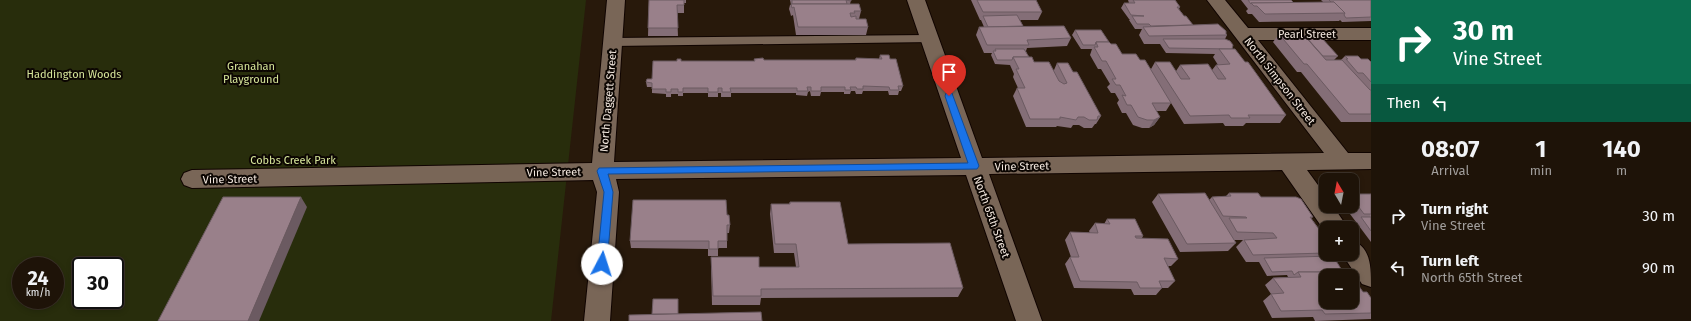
<!DOCTYPE html>
<meta charset="utf-8">
<style>
:root{--surface:#1e1308;--page:#261c12;--text:#f1f3f6;--muted:#a19e9c;--line:#3c3229}
body{margin:0;font-family:"Fira Sans",sans-serif;background:var(--page);color:var(--text);height:100vh;display:flex;flex-direction:column;font-size:15px;white-space:nowrap}
*{box-sizing:border-box;margin:0}
p{font-size:13px;color:var(--muted)}
.icon{flex:none;width:22px;height:22px;fill:none;stroke:currentColor;stroke-width:2;stroke-linecap:round;stroke-linejoin:round}
.map{position:relative;flex:1;overflow:hidden}
.side{display:flex;flex-direction:column;background:var(--surface);width:320px}
.side>*{flex:none}
.top-card{background:#0b6e4f;color:#fff;overflow:hidden}
.needle{width:26px;rotate:350deg}
.tools{position:absolute;left:1319px;top:173px;display:grid;gap:8px}
.tools a{display:grid;place-items:center;width:40px;height:40px;border-radius:8px;background:var(--surface);box-shadow:0 2px 6px #0003,0 0 0 1px var(--line);font-size:20px}
.speed{position:absolute;left:12px;top:257px;display:flex;gap:8px;font-size:20px;font-weight:700;text-align:center}
.speed>*{display:grid;place-content:center;width:52px;height:52px;border-radius:50%;background:var(--surface);box-shadow:0 2px 6px #0003,0 0 0 1px var(--line);line-height:1}
.speed small{font-size:10px;font-weight:400}
.speed .limit{border:2px solid #111;border-radius:6px;background:#fff;color:#111}
.pin{position:absolute;display:grid;place-items:center;width:34px;height:34px;color:#fff;margin:-41px -17px;border-radius:50% 50% 50% 0;rotate:-45deg;box-shadow:0 0 4px #0007}
.pin .icon{rotate:45deg}
.me{position:absolute;width:44px;margin:-22px;rotate:5deg;stroke-linejoin:round;filter:drop-shadow(0 0 3px #0008)}
.turn{display:flex;align-items:center;gap:14px;height:84px;padding:0 16px;font-size:18px}
.turn .icon{width:52px;height:52px;stroke-width:2.5}
.turn b{display:block;font-size:28px;line-height:34px}
.then{display:flex;align-items:center;height:38px;padding:0 16px;background:#0003;gap:8px;font-size:15px}
.eta{display:flex;justify-content:space-evenly;align-items:center;height:68px;text-align:center}
.eta b{font-size:24px;font-weight:700;line-height:28px}
ul{padding:0;list-style:none}
li{display:flex;align-items:center;gap:12px;height:52px;padding:0 16px}
li div{flex:1}
li b{display:block;font-size:15px}
li em{font-style:normal}
main{display:flex;flex:1;min-height:0}
.map>svg:first-child{display:block}
.green{fill:#282d0c;fill-rule:evenodd}
.lines{fill:none;stroke-linecap:round;stroke-linejoin:round}
.lane-casing{stroke:#100400;stroke-width:2}
.street-casing{stroke:#100400;stroke-width:2}
.lane{fill:#796657;fill-rule:evenodd}
.street{fill:#796657;fill-rule:evenodd}
.wall{fill:#846e77}
.shaded-wall{fill:#6b5a61}
.building{fill:#99808a;stroke:#6b5a61;fill-rule:evenodd}
.route{fill:#1a73e8;stroke:#114b97}
.labels{text-anchor:middle;stroke-width:4;stroke-linejoin:round;paint-order:stroke}
.street-label{font-size:11px;fill:#f3e8df;stroke:#0c0602}
.park-label{font-size:11px;fill:#d6e59a;stroke:#0c0602}
</style>
<main>
<div class="map">
<svg width="1371" height="321" viewBox="0 0 1371 321">
<rect width="100%" height="100%" fill="#28190b"/>
<!-- green -->
<path class="green" d="M 0,0 L 586,0 L 551,321 L 0,321 ZM 21,266 L 55,266 L 55,300 L 21,300 ZM 81,266 L 115,266 L 115,300 L 81,300 Z"/>
<g class="lines">
<defs>
<polygon id="lane" points="929,35 933,36 935,39 933,42 613,46 609,45 607,42 609,39 613,38"/>
<g id="street">
<polygon points="607,0 625,0 614,162 961,158 907,0 925,0 982,158 1324,153 1207,0 1225,0 1248,28 1371,28 1371,40 1258,40 1348,153 1371,153 1371,169 1307,170 1326,196 1326,206 1333,206 1348,228 1326,228 1326,233 1282,170 989,174 1042,321 1016,321 966,175 616,179 619,192 610,321 584,321 597,192 593,180 192,188 184,185 181,179 184,173 192,170 592,163"/>
<path d="M 1352,240 C 1371,248 1371,266 1371,287 L 1362,284 L 1342,254 L 1352,254 Z"/>
</g>
</defs>
<!-- lane casing -->
<use href="#lane" class="lane-casing"/>
<!-- street casing -->
<use href="#street" class="street-casing"/>
<!-- lane -->
<use href="#lane" class="lane"/>
<!-- street -->
<use href="#street" class="street"/>
</g>
<!-- wall -->
<g class="wall">
<polygon points="649,0 686,0 686,3 684,3 684,13 677,13 678,36 648,36"/>
<polygon points="790,0 851,0 850,4 861,11 859,19 856,19 868,27 866,35 796,35 793,15 791,16 790,12 789,9 790,5 791,5"/>
<polygon points="971,0 1036,0 1042,12 1038,20 1020,20 1023,26 1071,38 1067,46 1027,48 1026,51 1028,57 1034,62 1054,70 1057,63 1073,72 1101,116 1096,124 1095,124 1092,128 1084,128 1079,125 1073,125 1071,128 1057,126 1056,127 1026,127 1013,96 1017,88 1018,88 1013,77 1014,74 1010,65 995,64 991,55 992,53 984,53 976,35 979,27 984,27 981,20 980,20"/>
<polygon points="1128,0 1175,0 1180,7 1179,9 1184,16 1193,25 1226,34 1227,35 1225,39 1232,49 1245,62 1286,115 1280,123 1246,123 1243,126 1225,126 1223,123 1184,124 1171,103 1166,111 1156,111 1160,117 1154,125 1149,128 1142,128 1133,125 1126,113 1122,113 1117,103 1119,100 1115,93 1111,93 1107,87 1110,84 1101,69 1098,69 1090,55 1092,49 1081,49 1072,35 1075,30 1111,44 1122,54 1140,60 1151,69 1155,62 1176,71 1180,65 1212,70 1216,65 1218,65 1213,57 1215,54 1166,53 1160,44 1144,44 1139,35 1142,29 1135,29 1129,20 1130,19 1129,19 1121,8 1124,3 1129,3"/>
<polygon points="1241,0 1291,0 1294,3 1323,2 1321,0 1371,0 1371,21 1342,22 1340,20 1339,21 1259,22 1252,14 1248,14 1246,11 1248,9"/>
<polygon points="1279,34 1338,56 1334,60 1341,60 1345,56 1361,59 1371,62 1371,122 1341,122 1301,72 1297,72 1273,42"/>
<polygon points="880,55 890,59 903,86 901,91 899,91 898,95 889,95 888,91 863,91 862,94 856,94 855,91 851,91 850,94 844,94 844,92 821,92 820,96 811,96 810,91 808,92 807,96 796,95 796,93 731,93 731,97 721,97 721,93 718,93 718,97 708,97 708,93 683,93 683,96 678,96 678,94 671,94 671,97 666,97 666,94 652,93 652,87 647,87 646,82 681,61 754,61 754,59 764,60 855,60 856,58 879,59"/>
<polygon points="1229,193 1261,197 1313,217 1311,218 1326,239 1326,254 1335,254 1333,256 1343,272 1363,292 1371,298 1371,319 1315,321 1313,317 1272,318 1263,301 1271,294 1265,285 1273,278 1288,277 1287,275 1267,276 1259,262 1246,262 1236,247 1243,240 1233,240 1236,243 1228,251 1180,252 1152,202 1158,194 1209,200 1212,197 1226,196"/>
<polygon points="1359,194 1371,194 1371,242 1344,206 1352,206 1352,195 1358,195"/>
<polygon points="790,202 848,244 963,288 958,297 761,298 760,305 712,305 711,267 711,257 759,267 796,267 794,253 774,253 770,214 771,204 789,204"/>
<polygon points="727,215 730,225 729,233 727,233 727,248 718,248 718,256 708,256 708,249 631,248 630,241"/>
<polygon points="1107,219 1143,236 1142,238 1178,259 1171,266 1168,266 1175,281 1168,288 1162,288 1156,295 1134,295 1131,289 1074,288 1065,264 1070,257 1071,257 1065,240 1070,232 1090,233 1089,231 1095,223 1104,224"/>
</g>
<!-- shaded-wall -->
<g class="shaded-wall">
<polygon points="1160,117 1154,125 1149,128 1154,120"/>
<polygon points="301,197 307,207 259,321 248,321"/>
</g>
<!-- building -->
<g class="building">
<polygon points="649,0 684,0 684,5 677,5 678,28 648,28"/>
<polygon points="792,0 851,0 851,1 846,0 847,4 792,4"/>
<polygon points="977,0 1036,0 1042,12 983,12"/>
<polygon points="1133,0 1175,0 1180,7 1177,7 1184,16 1186,16 1193,25 1151,26 1149,24 1137,24 1132,16 1144,16 1131,15 1124,3 1135,3"/>
<polygon points="1248,0 1291,0 1294,3 1251,3 1251,4"/>
<polygon points="1329,0 1371,0 1371,17 1346,18 1344,15 1345,13 1334,2 1331,2"/>
<polygon points="1334,2 1345,13 1265,14 1257,6 1254,6 1251,3"/>
<polygon points="791,4 859,4 861,11 854,11 855,13 850,13 851,17 856,16 856,19 866,19 868,27 798,27 794,7 792,8"/>
<polygon points="1017,15 1023,26 988,27 983,16"/>
<polygon points="1218,24 1226,31 1226,34 1227,35 1149,36 1143,27"/>
<polygon points="1064,26 1071,38 1027,40 1029,45 987,45 979,27"/>
<polygon points="1075,30 1101,30 1109,42 1096,42 1095,45 1083,45"/>
<polygon points="1279,34 1303,34 1326,60 1342,60 1370,90 1371,90 1371,114 1349,114 1307,64 1304,64"/>
<polygon points="1306,37 1321,37 1338,56 1323,56"/>
<polygon points="1163,39 1225,39 1230,41 1233,45 1232,49 1169,48"/>
<polygon points="1096,42 1109,42 1111,44 1116,44 1122,54 1136,54 1140,60 1145,60 1171,103 1152,103 1160,117 1154,120 1147,120 1138,117 1131,105 1127,105 1122,95 1126,96 1120,85 1116,85 1112,79 1116,79 1106,61 1102,61 1094,47 1098,47"/>
<polygon points="995,49 1024,49 1029,57 1013,57 1012,60 997,60 993,51 996,51"/>
<polygon points="1219,49 1235,49 1245,62 1248,62 1286,115 1248,115 1250,118 1231,118 1229,115 1190,116 1155,62 1170,62 1181,79 1190,79 1180,65 1208,64 1218,79 1226,79 1216,65 1230,64"/>
<polygon points="880,55 889,55 890,59 896,59 903,86 898,86 899,90 890,90 889,87 863,86 863,89 857,89 856,87 850,87 851,90 845,90 845,87 821,87 821,91 811,91 811,87 807,87 808,91 797,91 797,88 730,88 731,92 722,92 722,88 718,88 718,92 708,92 708,88 683,88 683,92 678,92 678,89 671,89 671,92 666,92 666,89 652,89 652,83 646,82 647,79 652,79 653,61 677,61 677,59 681,59 681,61 755,61 754,59 763,58 764,60 856,60 856,58 882,59"/>
<polygon points="1345,56 1358,56 1361,59 1368,59 1371,62 1371,82 1363,73 1358,73 1346,59 1348,59"/>
<polygon points="1013,57 1032,57 1034,62 1049,62 1059,81 1064,84 1067,83 1057,63 1068,63 1073,72 1077,72 1101,116 1098,116 1097,120 1089,120 1084,117 1078,117 1076,120 1060,117 1060,119 1030,119 1017,88 1025,88 1016,69 1019,69"/>
<polygon points="1205,193 1236,243 1187,244 1158,194"/>
<polygon points="1229,193 1258,193 1261,197 1296,197 1301,199 1313,217 1310,217 1326,239 1326,253 1253,255 1244,240 1277,238 1273,233 1237,232 1229,218 1247,218 1246,217 1223,216 1212,197 1231,196"/>
<polygon points="1359,194 1371,194 1371,214 1364,214 1352,198 1352,195 1360,195"/>
<polygon points="223,197 301,197 248,321 158,321"/>
<polygon points="633,200 726,200 727,215 729,215 730,225 727,225 727,241 718,241 718,249 709,249 709,241 630,241"/>
<polygon points="790,202 840,202 848,244 950,243 963,288 761,289 761,296 713,296 711,257 759,257 759,267 799,267 796,244 775,244 771,204 790,204"/>
<polygon points="1361,217 1371,217 1371,231"/>
<polygon points="1107,219 1135,219 1143,236 1135,236 1136,238 1168,239 1178,259 1164,258 1175,281 1159,281 1162,288 1140,288 1137,282 1080,281 1070,257 1079,257 1070,232 1098,233 1095,223 1110,224"/>
<polygon points="1333,256 1343,272 1298,272 1294,275 1292,271 1272,272 1264,258"/>
<path d="M 1298,272 L 1349,272 L 1363,292 L 1367,292 L 1371,298 L 1371,313 L 1325,314 L 1322,310 L 1281,311 L 1271,294 L 1284,293 L 1273,278 L 1301,277 ZM 1326,276 L 1352,276 L 1352,302 L 1326,302 Z"/>
<polygon points="653,299 678,299 678,314 652,314"/>
<polygon points="761,312 762,321 629,321 629,315"/>
</g>
<!-- route -->
<polygon class="route" points="946,93 952,93 953,96 979,166 977,169 608,174 613,192 607,264 605,267 602,268 598,267 597,264 604,192 597,171 599,168 968,163 945,96"/>
<g class="labels">
<!-- street labels -->
<g class="street-label">
<text x="1307" y="38">Pearl Street</text>
<text transform="translate(1280 81) rotate(52)" y="4">North Simpson Street</text>
<text transform="translate(608 101) rotate(-85)" y="4">North Daggett Street</text>
<text transform="translate(1022 166) rotate(-1)" y="4">Vine Street</text>
<text transform="translate(554 172) rotate(-1)" y="4">Vine Street</text>
<text transform="translate(230 179) rotate(-1)" y="4">Vine Street</text>
<text transform="translate(992 217) rotate(70)" y="4">North 65th Street</text>
</g>
<!-- park labels -->
<g class="park-label">
<text x="251" y="70">Granahan<tspan x="251" dy="13">Playground</tspan></text>
<text x="74" y="78">Haddington Woods</text>
<text x="293" y="164">Cobbs Creek Park</text>
</g>
</g>
</svg>
<div class="tools">
<a><svg class="needle" viewBox="-14 -14 28 28"><path d="M0-13l5 13h-10z" fill="#e53935"/><path d="M0 13l5-13h-10z" fill="#a19e9c"/></svg></a>
<a>+</a>
<a>−</a>
</div>
<div class="speed"><div>24<small>km/h</small></div><div class="limit">30</div></div>
<div class="pin" style="left:949px;top:96px;background:#d93025"><svg class="icon" aria-label="arrive" viewBox="0 0 24 24"><path d="M6 21V4h12l-3 4 3 4H6"/></svg></div>
<svg class="me" style="left:602px;top:264px" viewBox="-20 -20 40 40"><circle r="19" fill="#fff"/><path d="M0-13L10 11 0 6-10 11z" fill="#1a73e8"/></svg>
</div>
<section class="side">
<div class="top-card">
<div class="turn"><svg class="icon" aria-label="right" viewBox="0 0 24 24"><path d="M7 20v-9h11M14 6l5 5-5 5"/></svg><div><b>30 m</b>Vine Street</div></div>
<div class="then">Then<svg class="icon" aria-label="left" viewBox="0 0 24 24"><path d="M17 20v-9H6M10 6l-5 5 5 5"/></svg></div>
</div>
<div class="eta">
<div><b>08:07</b><p>Arrival</p></div>
<div><b>1</b><p>min</p></div>
<div><b>140</b><p>m</p></div>
</div>
<ul>
<li><svg class="icon" aria-label="right" viewBox="0 0 24 24"><path d="M7 20v-9h11M14 6l5 5-5 5"/></svg><div><b>Turn right</b><p>Vine Street</p></div><em>30 m</em></li>
<li><svg class="icon" aria-label="left" viewBox="0 0 24 24"><path d="M17 20v-9H6M10 6l-5 5 5 5"/></svg><div><b>Turn left</b><p>North 65th Street</p></div><em>90 m</em></li>
</ul>
</section>
</main>
